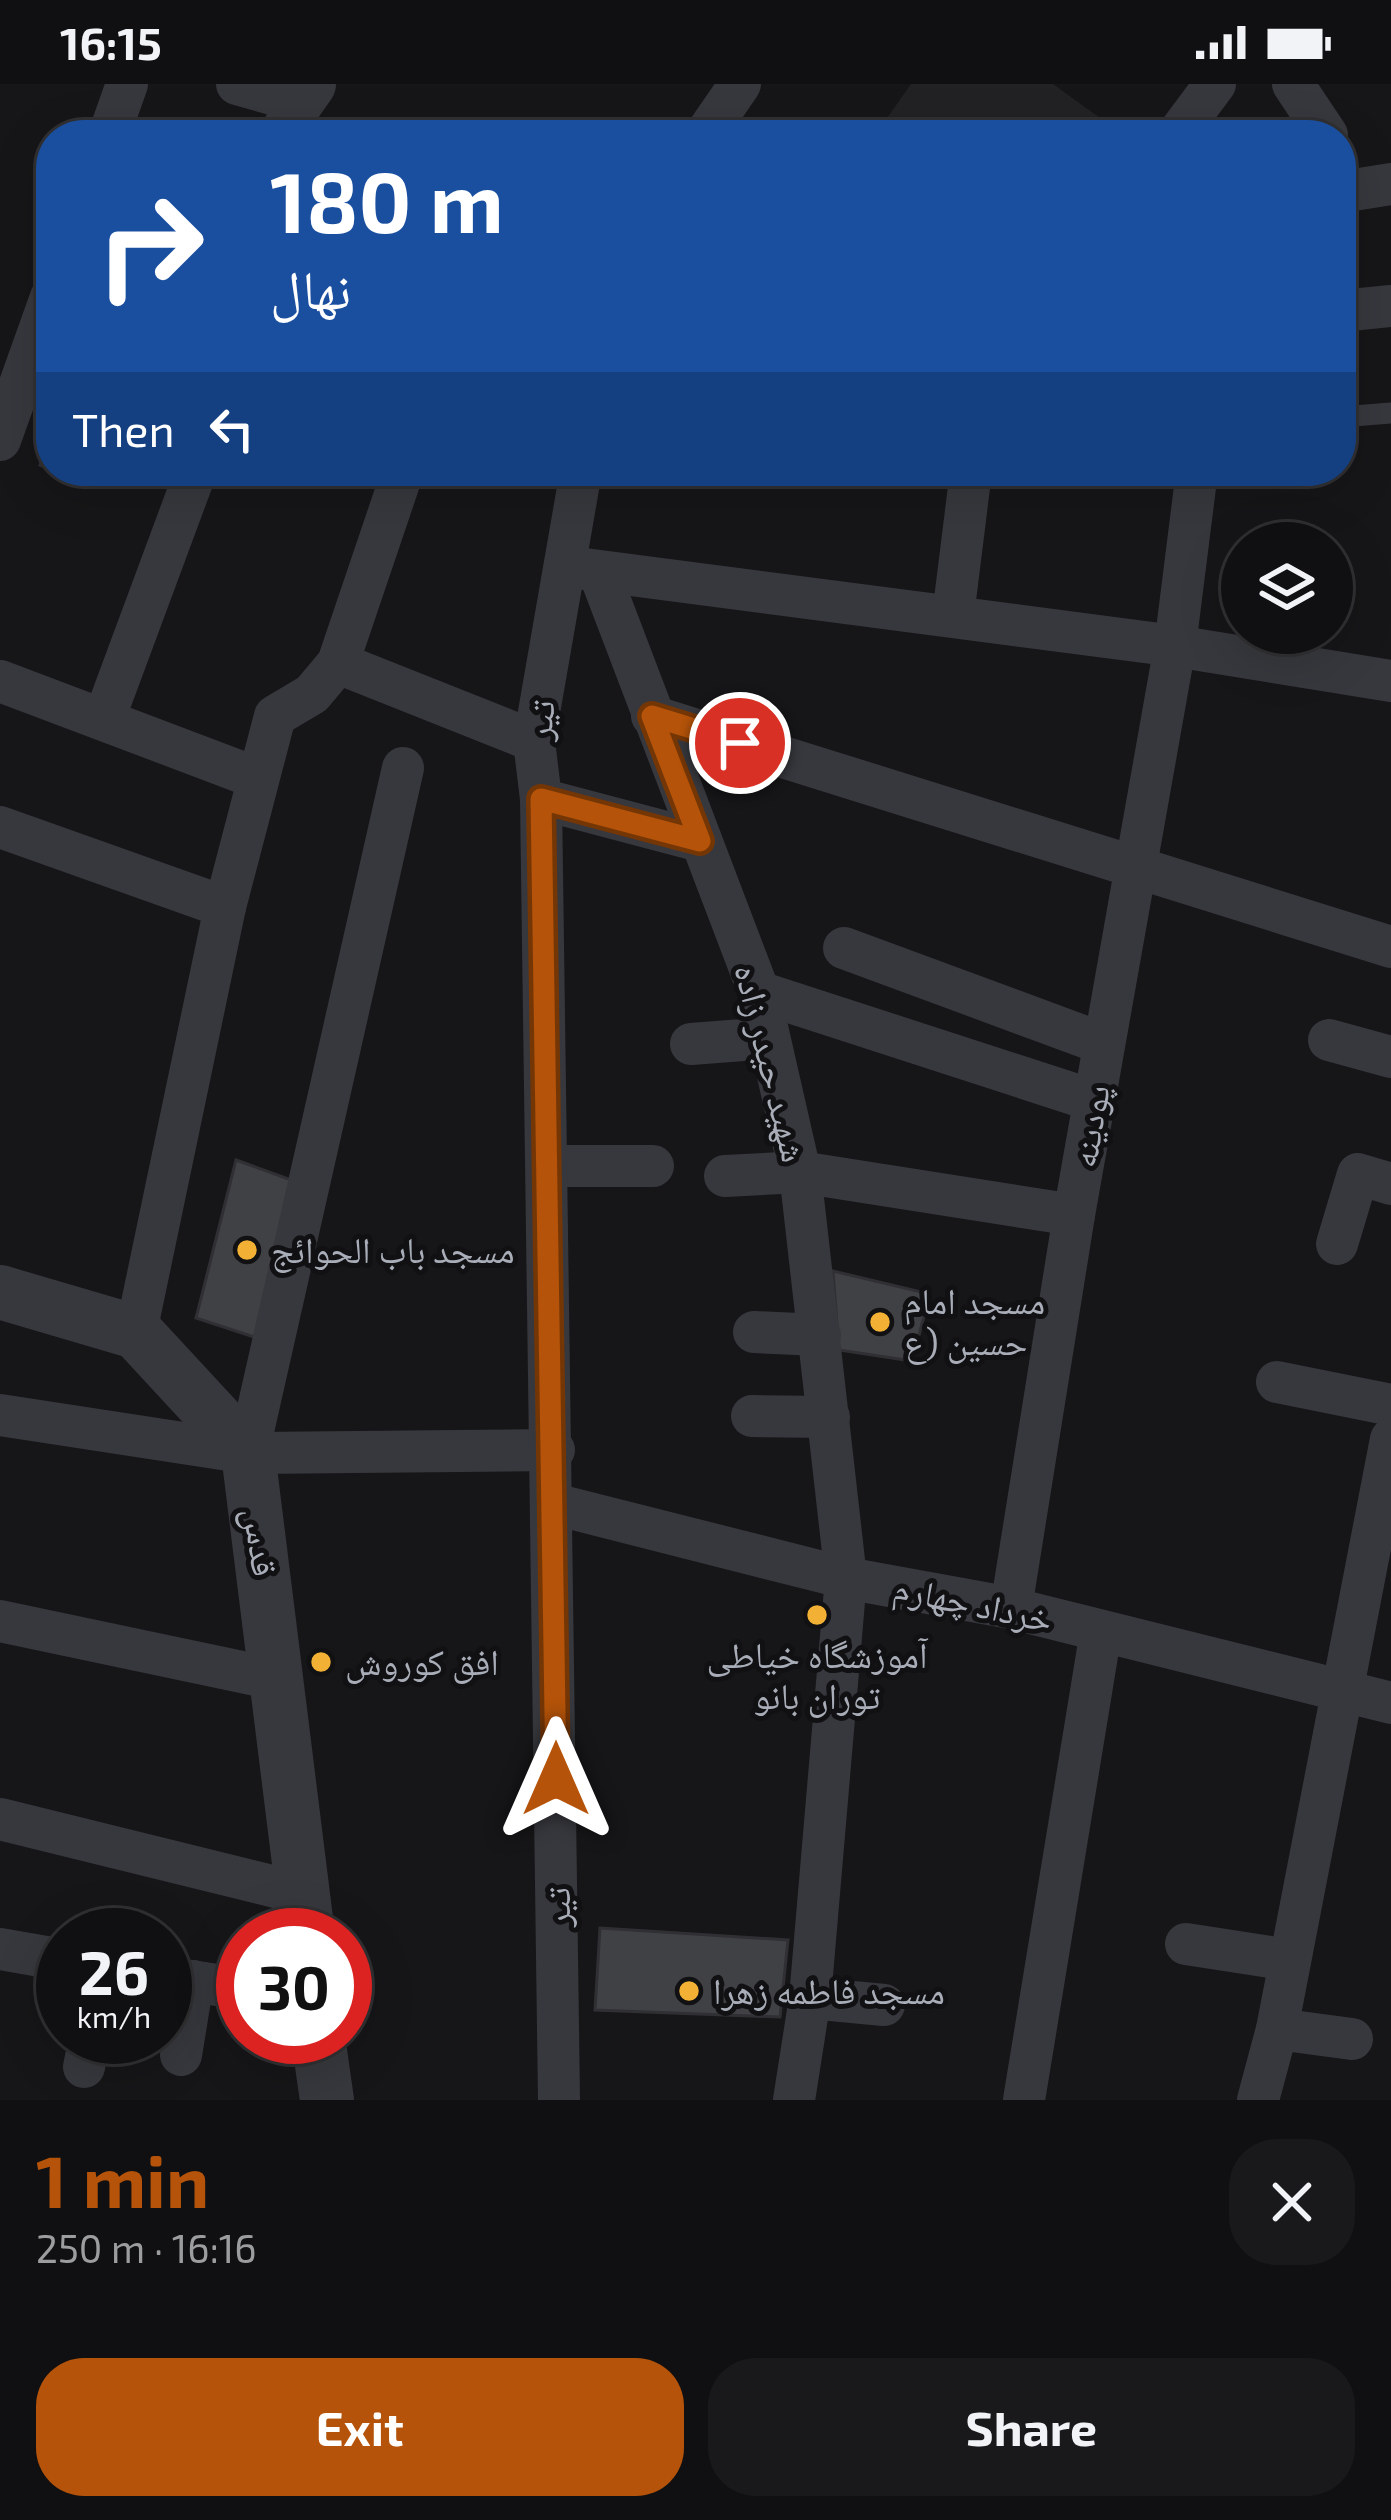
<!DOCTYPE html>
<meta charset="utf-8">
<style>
:root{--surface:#101012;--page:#19191b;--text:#f1f3f6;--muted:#9c9d9f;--line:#303032;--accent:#b45309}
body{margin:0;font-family:"Exo 2","Noto Naskh Arabic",sans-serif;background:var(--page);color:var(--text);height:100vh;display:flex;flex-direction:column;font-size:45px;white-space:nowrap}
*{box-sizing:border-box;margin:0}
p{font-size:39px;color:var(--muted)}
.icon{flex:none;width:66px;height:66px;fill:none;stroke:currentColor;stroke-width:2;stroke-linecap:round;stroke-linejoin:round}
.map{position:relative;height:2016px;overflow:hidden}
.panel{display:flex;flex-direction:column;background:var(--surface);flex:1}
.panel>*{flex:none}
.top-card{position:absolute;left:36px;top:36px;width:1320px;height:366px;border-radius:48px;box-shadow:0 12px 48px #0002,0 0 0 3px var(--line);background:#1a4fa0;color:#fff;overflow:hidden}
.fabs{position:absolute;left:1221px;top:438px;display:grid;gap:24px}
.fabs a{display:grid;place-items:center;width:132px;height:132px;border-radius:50%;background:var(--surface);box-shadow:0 12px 48px #0002,0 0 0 3px var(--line);font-size:60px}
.speed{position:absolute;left:36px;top:1824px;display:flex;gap:24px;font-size:60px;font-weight:700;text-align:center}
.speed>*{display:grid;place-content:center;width:156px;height:156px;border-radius:50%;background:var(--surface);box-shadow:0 12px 48px #0002,0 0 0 3px var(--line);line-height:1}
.speed small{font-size:30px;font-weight:400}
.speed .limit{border:18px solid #d22;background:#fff;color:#111}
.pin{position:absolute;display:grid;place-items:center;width:102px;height:102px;color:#fff;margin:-51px;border:6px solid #fff;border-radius:50%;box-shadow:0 3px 12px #0007}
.me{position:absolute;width:132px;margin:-66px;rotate:0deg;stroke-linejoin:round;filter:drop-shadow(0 0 9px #0008)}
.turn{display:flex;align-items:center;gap:42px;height:252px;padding:0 36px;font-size:54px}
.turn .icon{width:156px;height:156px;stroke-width:2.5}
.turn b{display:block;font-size:84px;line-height:102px}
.then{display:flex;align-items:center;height:114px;padding:0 36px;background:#0003;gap:24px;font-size:45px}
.round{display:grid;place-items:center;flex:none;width:126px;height:126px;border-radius:48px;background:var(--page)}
.summary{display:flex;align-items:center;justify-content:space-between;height:204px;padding:0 36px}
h1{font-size:72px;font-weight:700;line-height:90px;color:var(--accent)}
.button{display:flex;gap:24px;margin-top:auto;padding:24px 36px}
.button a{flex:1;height:138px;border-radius:48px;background:var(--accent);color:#fff;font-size:48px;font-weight:700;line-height:138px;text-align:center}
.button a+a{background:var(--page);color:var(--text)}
.status{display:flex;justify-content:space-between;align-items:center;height:84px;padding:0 60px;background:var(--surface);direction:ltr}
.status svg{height:33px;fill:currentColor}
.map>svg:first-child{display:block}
.built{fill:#222225}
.building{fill:#404145;stroke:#303034;stroke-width:3}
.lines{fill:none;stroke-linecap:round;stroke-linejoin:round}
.service{stroke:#37383d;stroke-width:21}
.minor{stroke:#37383d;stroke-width:42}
.tertiary{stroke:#37383d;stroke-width:54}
.route-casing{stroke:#753606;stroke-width:30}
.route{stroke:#b45309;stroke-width:21}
.poi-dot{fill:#f2b134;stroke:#111113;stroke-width:4.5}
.labels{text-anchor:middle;stroke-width:10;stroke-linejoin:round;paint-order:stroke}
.street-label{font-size:36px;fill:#a8adb8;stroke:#111113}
.poi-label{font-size:36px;fill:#a8adb8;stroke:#111113;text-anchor:start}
</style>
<div class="status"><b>16:15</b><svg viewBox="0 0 49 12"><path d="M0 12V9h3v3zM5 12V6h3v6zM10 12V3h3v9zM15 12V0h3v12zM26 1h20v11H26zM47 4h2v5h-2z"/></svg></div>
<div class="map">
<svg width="1391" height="2016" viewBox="0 0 1391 2016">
<rect width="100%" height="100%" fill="#161618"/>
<!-- built -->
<polygon class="built" points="911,0 1053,0 1107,39 1099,51 875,51"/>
<!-- building -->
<g class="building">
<polygon points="48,358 51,358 51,385 40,381"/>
<polygon points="57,387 99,387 95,400"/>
<polygon points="236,1076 297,1098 260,1255 196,1234"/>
<polygon points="833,1187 930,1210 912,1277 839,1266"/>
<polygon points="600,1844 788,1856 780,1933 595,1926"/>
</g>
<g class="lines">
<!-- service -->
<polyline class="service" points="1341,333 1391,329"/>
<!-- minor -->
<g class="minor">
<polyline points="237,0 297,17 280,51"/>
<polyline points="1293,0 1327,51"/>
<polyline points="109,51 127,0"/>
<polyline points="705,51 740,0"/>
<polyline points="1177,51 1215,0"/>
<polyline points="1341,108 1391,100"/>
<polyline points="1341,227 1391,222"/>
<polyline points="0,356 51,213"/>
<polyline points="577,484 1175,562 1391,597"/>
<polyline points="599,488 759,908 800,1088 846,1494 810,1914 794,2016"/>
<polyline points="953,532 971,387"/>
<polyline points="338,579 534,657"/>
<polyline points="0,597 257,694"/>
<polyline points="652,632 1391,863"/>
<polyline points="104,635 196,387"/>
<polyline points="541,715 700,757"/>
<polyline points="0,743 225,823"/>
<polyline points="844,864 1104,960"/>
<polyline points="759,908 1095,1017"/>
<polyline points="1329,956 1391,973"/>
<polyline points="691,960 768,954"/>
<polyline points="549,1082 653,1082"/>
<polyline points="725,1092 800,1088 1074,1131"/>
<polyline points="1337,1160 1358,1090 1391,1100"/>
<polyline points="136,1248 225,823 275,632 312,610 338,579 403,387"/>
<polyline points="754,1248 820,1251"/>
<polyline points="1277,1298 1391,1321"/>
<polyline points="0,1331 248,1369 554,1366"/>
<polyline points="752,1332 829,1333"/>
<polyline points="248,1369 403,684"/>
<polyline points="554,1420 846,1494 1011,1524 1391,1619"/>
<polyline points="1011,1524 1074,1131 1175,562 1197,387"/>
<polyline points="0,1537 280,1596"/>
<polyline points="0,1735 304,1810"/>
<polyline points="1186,1860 1290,1876"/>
<polyline points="0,1865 63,1876"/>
<polyline points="165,1893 243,1905"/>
<polyline points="810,1914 884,1921"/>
<polyline points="1277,1945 1352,1955"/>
<polyline points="181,1971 193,1897"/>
<polyline points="84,1983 90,1953"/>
<polyline points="559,2016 541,715 534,657 581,387"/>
<polyline points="1024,2016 1101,1547"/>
<polyline points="1258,2016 1277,1945 1391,1355"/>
</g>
<!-- tertiary -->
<g class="tertiary">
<polyline points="297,17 309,0"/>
<polyline points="0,1208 136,1248 248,1369 308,1851"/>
<polyline points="318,1953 327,2016"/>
</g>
</g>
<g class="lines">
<defs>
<polyline id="route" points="556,1695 541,715 700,757 652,632 740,659"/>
</defs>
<!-- route casing -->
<use href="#route" class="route-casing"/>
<!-- route -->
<use href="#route" class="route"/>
</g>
<!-- markers -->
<g class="poi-dot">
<circle cx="247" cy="1166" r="12"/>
<circle cx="880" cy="1238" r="12"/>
<circle cx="817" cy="1531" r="12"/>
<circle cx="321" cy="1578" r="12"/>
<circle cx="689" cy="1907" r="12"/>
</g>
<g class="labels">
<!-- street labels -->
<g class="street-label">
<text transform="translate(540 636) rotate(-84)" y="13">تیر</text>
<text transform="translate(771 979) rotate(76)" y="13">شهید حیدر زاده</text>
<text transform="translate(1090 1042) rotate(-80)" y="13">پودینه</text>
<text transform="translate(261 1458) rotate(82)" y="13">قدس</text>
<text transform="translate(973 1519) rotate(12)" y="13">خرداد چهارم</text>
<text transform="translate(557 1823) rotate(-90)" y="13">تیر</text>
</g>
<!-- poi labels -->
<g class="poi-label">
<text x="271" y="1179">مسجد باب الحوائج</text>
<text x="904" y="1230">مسجد امام<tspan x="904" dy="41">حسین (ع</tspan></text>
<text x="817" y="1584" text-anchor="middle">آموزشگاه خیاطی<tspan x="817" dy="41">توران بانو</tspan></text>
<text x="345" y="1591">افق کوروش</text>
<text x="713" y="1920">مسجد فاطمه زهرا</text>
</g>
</g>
</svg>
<div class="fabs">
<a><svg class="icon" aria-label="layers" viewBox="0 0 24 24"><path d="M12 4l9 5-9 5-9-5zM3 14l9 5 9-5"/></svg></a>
</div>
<div class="speed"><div>26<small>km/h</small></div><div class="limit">30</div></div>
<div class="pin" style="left:740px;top:659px;background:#d93025"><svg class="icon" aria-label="arrive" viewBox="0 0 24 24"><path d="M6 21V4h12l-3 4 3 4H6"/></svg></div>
<svg class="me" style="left:556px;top:1695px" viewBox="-20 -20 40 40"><path d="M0-17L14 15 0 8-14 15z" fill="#b45309" stroke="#fff" stroke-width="4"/></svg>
<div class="top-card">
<div class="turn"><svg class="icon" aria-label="right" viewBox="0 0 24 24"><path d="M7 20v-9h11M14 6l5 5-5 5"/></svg><div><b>180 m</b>نهال</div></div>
<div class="then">Then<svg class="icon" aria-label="left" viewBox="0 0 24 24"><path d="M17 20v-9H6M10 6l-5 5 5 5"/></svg></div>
</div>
</div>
<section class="panel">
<div class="summary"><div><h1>1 min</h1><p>250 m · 16:16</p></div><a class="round"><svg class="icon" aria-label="close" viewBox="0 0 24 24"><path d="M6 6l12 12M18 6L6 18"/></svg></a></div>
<div class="button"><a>Exit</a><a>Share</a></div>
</section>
